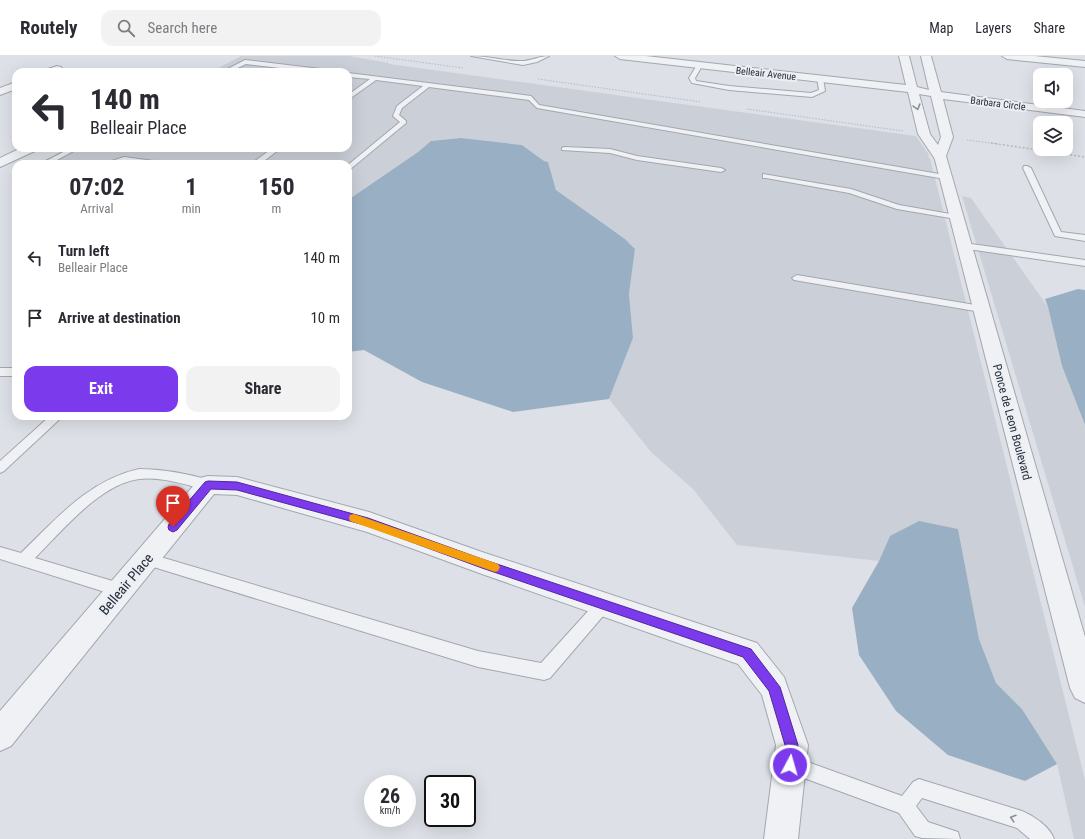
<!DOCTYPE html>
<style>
:root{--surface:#fff;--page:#f2f2f3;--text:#2b2b33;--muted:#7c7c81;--line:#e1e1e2;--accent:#7c3aed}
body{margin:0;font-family:"Roboto Condensed",sans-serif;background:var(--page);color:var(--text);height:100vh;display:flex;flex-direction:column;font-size:15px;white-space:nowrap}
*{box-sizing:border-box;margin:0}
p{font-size:13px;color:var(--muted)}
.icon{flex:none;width:22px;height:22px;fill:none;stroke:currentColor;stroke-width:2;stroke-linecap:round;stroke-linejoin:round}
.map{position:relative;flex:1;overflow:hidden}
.side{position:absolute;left:12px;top:104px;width:340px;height:260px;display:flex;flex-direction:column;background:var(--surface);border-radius:12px;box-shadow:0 4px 16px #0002}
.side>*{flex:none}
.banner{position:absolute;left:12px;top:12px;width:340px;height:84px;border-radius:12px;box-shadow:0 4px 16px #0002;background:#fff;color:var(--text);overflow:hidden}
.tools{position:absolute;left:1033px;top:12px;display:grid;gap:8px}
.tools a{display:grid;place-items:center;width:40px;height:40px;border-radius:8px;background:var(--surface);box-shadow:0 4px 16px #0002;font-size:20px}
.speed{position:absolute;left:364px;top:719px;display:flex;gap:8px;font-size:20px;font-weight:700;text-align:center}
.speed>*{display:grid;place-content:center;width:52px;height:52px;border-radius:50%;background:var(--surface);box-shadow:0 4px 16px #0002;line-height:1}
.speed small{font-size:10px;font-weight:400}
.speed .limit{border:2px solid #111;border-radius:6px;background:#fff;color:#111}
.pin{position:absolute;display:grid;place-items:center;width:34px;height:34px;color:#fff;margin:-41px -17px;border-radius:50% 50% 50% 0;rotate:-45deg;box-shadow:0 0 4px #0007}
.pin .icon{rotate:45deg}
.me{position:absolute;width:44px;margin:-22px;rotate:6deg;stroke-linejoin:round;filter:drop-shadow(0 0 3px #0008)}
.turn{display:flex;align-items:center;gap:14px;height:84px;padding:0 12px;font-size:18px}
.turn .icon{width:52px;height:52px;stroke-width:2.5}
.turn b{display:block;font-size:28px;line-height:34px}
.eta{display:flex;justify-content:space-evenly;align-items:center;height:68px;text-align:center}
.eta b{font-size:24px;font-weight:700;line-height:28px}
.primary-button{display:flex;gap:8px;margin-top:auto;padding:8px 12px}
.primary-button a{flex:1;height:46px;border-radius:12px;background:var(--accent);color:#fff;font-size:16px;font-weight:700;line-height:46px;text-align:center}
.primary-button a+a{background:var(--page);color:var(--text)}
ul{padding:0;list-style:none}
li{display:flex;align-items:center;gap:12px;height:60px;padding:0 12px}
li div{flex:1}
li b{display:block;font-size:15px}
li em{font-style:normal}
header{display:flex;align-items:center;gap:24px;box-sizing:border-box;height:56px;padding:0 20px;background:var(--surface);border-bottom:1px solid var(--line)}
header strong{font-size:19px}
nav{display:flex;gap:22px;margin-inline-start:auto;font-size:14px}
.search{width:280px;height:36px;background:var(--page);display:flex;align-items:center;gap:10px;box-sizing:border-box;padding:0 14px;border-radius:12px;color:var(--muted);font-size:15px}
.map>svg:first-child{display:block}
.built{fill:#cbcfd7}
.water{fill:#99afc4}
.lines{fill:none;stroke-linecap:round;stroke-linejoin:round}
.service-casing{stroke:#a3a7af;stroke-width:2}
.minor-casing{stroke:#a3a7af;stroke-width:2}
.tertiary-casing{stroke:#a3a7af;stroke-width:2}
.path-far1{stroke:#b7bbc0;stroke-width:1;stroke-dasharray:1.5 1.5;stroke-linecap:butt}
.path{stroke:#b7bbc0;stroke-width:1.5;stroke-dasharray:2 2;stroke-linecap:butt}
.service{fill:#eff1f4;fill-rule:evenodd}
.minor{fill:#eff1f4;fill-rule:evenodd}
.tertiary{fill:#eff1f4;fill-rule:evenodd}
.oneway{stroke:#8b9098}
.route{fill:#7c3aed;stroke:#51269a}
.slow{fill:#f59e0b}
.labels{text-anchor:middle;stroke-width:4;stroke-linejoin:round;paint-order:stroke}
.far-street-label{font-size:10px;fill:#272f3b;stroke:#eceff4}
.street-label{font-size:12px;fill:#272f3b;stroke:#eceff4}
.near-street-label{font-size:14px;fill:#272f3b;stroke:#eceff4}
</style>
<header>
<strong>Routely</strong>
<div class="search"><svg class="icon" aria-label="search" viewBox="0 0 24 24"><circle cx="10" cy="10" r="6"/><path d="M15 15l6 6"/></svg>Search here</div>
<nav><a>Map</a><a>Layers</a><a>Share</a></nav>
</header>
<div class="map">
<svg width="1085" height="783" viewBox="0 0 1085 783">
<rect width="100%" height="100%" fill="#dde0e6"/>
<!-- built -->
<g class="built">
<polygon points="241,0 349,0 389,7 389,8 916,80 929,99 928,101 930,102 1085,724 1085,783 1074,783 1057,708 1022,653 996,627 979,583 958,473 890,480 879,505 737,489 693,433 651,396 609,343 633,282 629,238 635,193 625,183 556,134 548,106 544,105 522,89 461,82 431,85 418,96 348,144 348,108 38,108 68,92 348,92 348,16 211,16"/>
<polygon points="962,140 971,142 1048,251 1062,310 1085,369 1085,551"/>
</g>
<!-- water -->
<g class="water">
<polygon points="461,82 522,89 544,105 548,106 556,134 625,183 635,193 629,238 633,282 609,343 513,356 422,326 364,294 348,296 348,144 418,96 431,85"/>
<polygon points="1078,233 1085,234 1085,369 1062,310 1048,251 1045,243"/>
<polygon points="919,465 958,473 979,583 996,627 1022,653 1057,708 1025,725 948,699 896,655 859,599 852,552 879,505 890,480"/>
</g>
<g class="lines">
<defs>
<g id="service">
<path d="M 471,0 C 488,0 510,6 524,5 C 533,4 540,0 549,0 L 537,6 L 523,9 Z"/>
<polygon points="245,4 329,14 332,16 315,16 246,8 229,16 222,16"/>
<polygon points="699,8 702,10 695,22 696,25 729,30 811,37 819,34 817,22 820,20 823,22 825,35 812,41 729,34 692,27 689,22 697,9"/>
<polygon points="348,17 531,40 539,49 945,119 949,121 945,123 537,52 529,44 429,31 402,52 399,59 406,65 406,67 348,115 348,109 400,66 393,60 397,50 423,30 376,24 348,44 348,39 370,23 348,21"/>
<polygon points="564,91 610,93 637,100 721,112 725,114 721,116 637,104 610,97 562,94 562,92"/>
<polygon points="71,92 79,92 55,105 63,108 48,108 44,106"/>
<polygon points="273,92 281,92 260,108 251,108"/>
<path d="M 124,101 L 161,106 L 165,108 C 151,108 139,106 126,105 C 119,105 111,108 103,108 Z"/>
<polygon points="1024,110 1027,110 1031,112 1061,176 1085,179 1085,185 1055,180 1023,112"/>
<polygon points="763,118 851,133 899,149 956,159 960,161 956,163 897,153 849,137 766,122 763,122"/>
<polygon points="964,187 1085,204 1085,210 961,192 960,190 961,188"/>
<polygon points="797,219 981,250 986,253 981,256 794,224 792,222"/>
<rect x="0" y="312" width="16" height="8"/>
<polygon points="50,360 63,360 4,415 0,417 0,405"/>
<path d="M 139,413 C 163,413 190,418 212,425 L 214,429 L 212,433 L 208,434 C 186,429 161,420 139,423 C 100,428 62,475 35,502 L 126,529 L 128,534 L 126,539 L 121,541 L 0,503 L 0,491 L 21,497 C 56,463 89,424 139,413 Z"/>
<polygon points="147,497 478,595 541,607 599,543 604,541 609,543 611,548 609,553 550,622 544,624 478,611 147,509 142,507 140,503 142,499"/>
<path d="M 791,700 L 902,740 L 913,726 L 919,723 L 1022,755 C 1034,760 1050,771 1054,783 L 1030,783 L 1017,772 L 922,742 L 916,750 L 928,766 L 958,776 L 960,783 L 922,782 L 915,780 L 899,757 L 785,715 L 782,709 L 785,703 Z"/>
</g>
<g id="minor">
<path d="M 615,0 L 646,0 L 906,29 L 899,0 L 909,0 L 917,31 L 929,34 L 921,0 L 931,0 L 941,36 L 1085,55 L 1085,61 L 943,43 L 953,81 L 946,100 L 945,103 L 935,103 L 918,78 L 908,36 L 620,3 ZM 919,38 L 931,40 L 941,81 L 938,89 L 930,78 Z"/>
<polygon points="1002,0 1035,0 1085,5 1085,11 1007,3"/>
<polygon points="57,10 61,11 62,13 61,15 44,16 45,14"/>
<polygon points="16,26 16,33 0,39 0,32"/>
<polygon points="21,92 37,92 35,95 0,111 0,102"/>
<polygon points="208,420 237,421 369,456 482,496 757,587 784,621 808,689 798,783 764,783 776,689 762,639 738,608 482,518 367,476 237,439 214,438 11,690 0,695 0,655 200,422"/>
</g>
<polygon id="tertiary" points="940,96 945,97 946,100 1085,581 1085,647 1075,642 1070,632 934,100 935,97"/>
</defs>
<!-- service casing -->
<use href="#service" class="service-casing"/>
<!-- minor casing -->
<use href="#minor" class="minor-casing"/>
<!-- tertiary casing -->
<use href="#tertiary" class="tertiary-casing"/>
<!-- path-far1 -->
<g class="path-far1">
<polyline points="375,0 463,12"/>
<polyline points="538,23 701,46"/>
<polyline points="747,53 903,75"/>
<polyline points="967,84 998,88"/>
</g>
<!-- path -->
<polyline class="path" points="991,87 1085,101"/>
<!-- service -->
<use href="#service" class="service"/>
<!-- minor -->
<use href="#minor" class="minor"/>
<!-- tertiary -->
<use href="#tertiary" class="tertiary"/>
</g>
<!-- one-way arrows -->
<defs><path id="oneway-chevron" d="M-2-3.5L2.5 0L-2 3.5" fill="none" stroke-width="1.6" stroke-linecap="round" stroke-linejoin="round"/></defs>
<g class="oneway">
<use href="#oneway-chevron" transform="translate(917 51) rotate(74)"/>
<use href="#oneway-chevron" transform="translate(1013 762) rotate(-163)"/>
</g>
<!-- route -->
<polygon class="route" points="208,425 237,426 368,462 482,503 751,593 780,631 798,689 794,713 790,715 785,713 783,709 785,689 769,635 743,601 482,512 368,470 237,434 211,433 177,474 173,476 169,474 168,471 169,468 205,426"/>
<!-- slow -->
<polygon class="slow" points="354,458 498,508 500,511 498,515 495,516 350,465 349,462 350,459"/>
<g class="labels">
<!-- far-street labels -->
<g class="far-street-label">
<text transform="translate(766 17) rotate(6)" y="4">Belleair Avenue</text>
<text transform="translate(998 47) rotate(7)" y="4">Barbara Circle</text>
</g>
<!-- street labels -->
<g class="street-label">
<text transform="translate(1012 366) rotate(75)" y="4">Ponce de Leon Boulevard</text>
</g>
<!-- near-street labels -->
<g class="near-street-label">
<text transform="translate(126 528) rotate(-50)" y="5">Belleair Place</text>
</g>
</g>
</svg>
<div class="tools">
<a><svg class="icon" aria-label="sound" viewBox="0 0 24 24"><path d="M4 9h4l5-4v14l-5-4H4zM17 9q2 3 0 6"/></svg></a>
<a><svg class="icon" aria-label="layers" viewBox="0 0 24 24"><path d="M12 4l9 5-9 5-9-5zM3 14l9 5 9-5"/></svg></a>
</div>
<div class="speed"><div>26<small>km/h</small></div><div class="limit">30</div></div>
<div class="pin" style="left:173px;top:471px;background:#d93025"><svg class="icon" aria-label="arrive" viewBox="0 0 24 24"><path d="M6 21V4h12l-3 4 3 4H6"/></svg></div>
<svg class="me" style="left:790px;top:709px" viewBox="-20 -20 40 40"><circle r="17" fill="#7c3aed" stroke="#fff" stroke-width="3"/><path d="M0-11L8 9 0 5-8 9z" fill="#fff"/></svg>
<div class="banner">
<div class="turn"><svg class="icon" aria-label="left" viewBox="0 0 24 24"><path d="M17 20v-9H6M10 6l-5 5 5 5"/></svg><div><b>140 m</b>Belleair Place</div></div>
</div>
<section class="side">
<div class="eta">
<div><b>07:02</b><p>Arrival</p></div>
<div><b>1</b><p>min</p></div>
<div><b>150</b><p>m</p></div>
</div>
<ul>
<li><svg class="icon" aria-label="left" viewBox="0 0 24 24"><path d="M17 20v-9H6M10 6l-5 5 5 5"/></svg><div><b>Turn left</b><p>Belleair Place</p></div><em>140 m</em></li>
<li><svg class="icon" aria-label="arrive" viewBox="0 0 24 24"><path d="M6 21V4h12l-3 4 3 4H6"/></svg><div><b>Arrive at destination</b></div><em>10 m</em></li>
</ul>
<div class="primary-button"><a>Exit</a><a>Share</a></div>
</section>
</div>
